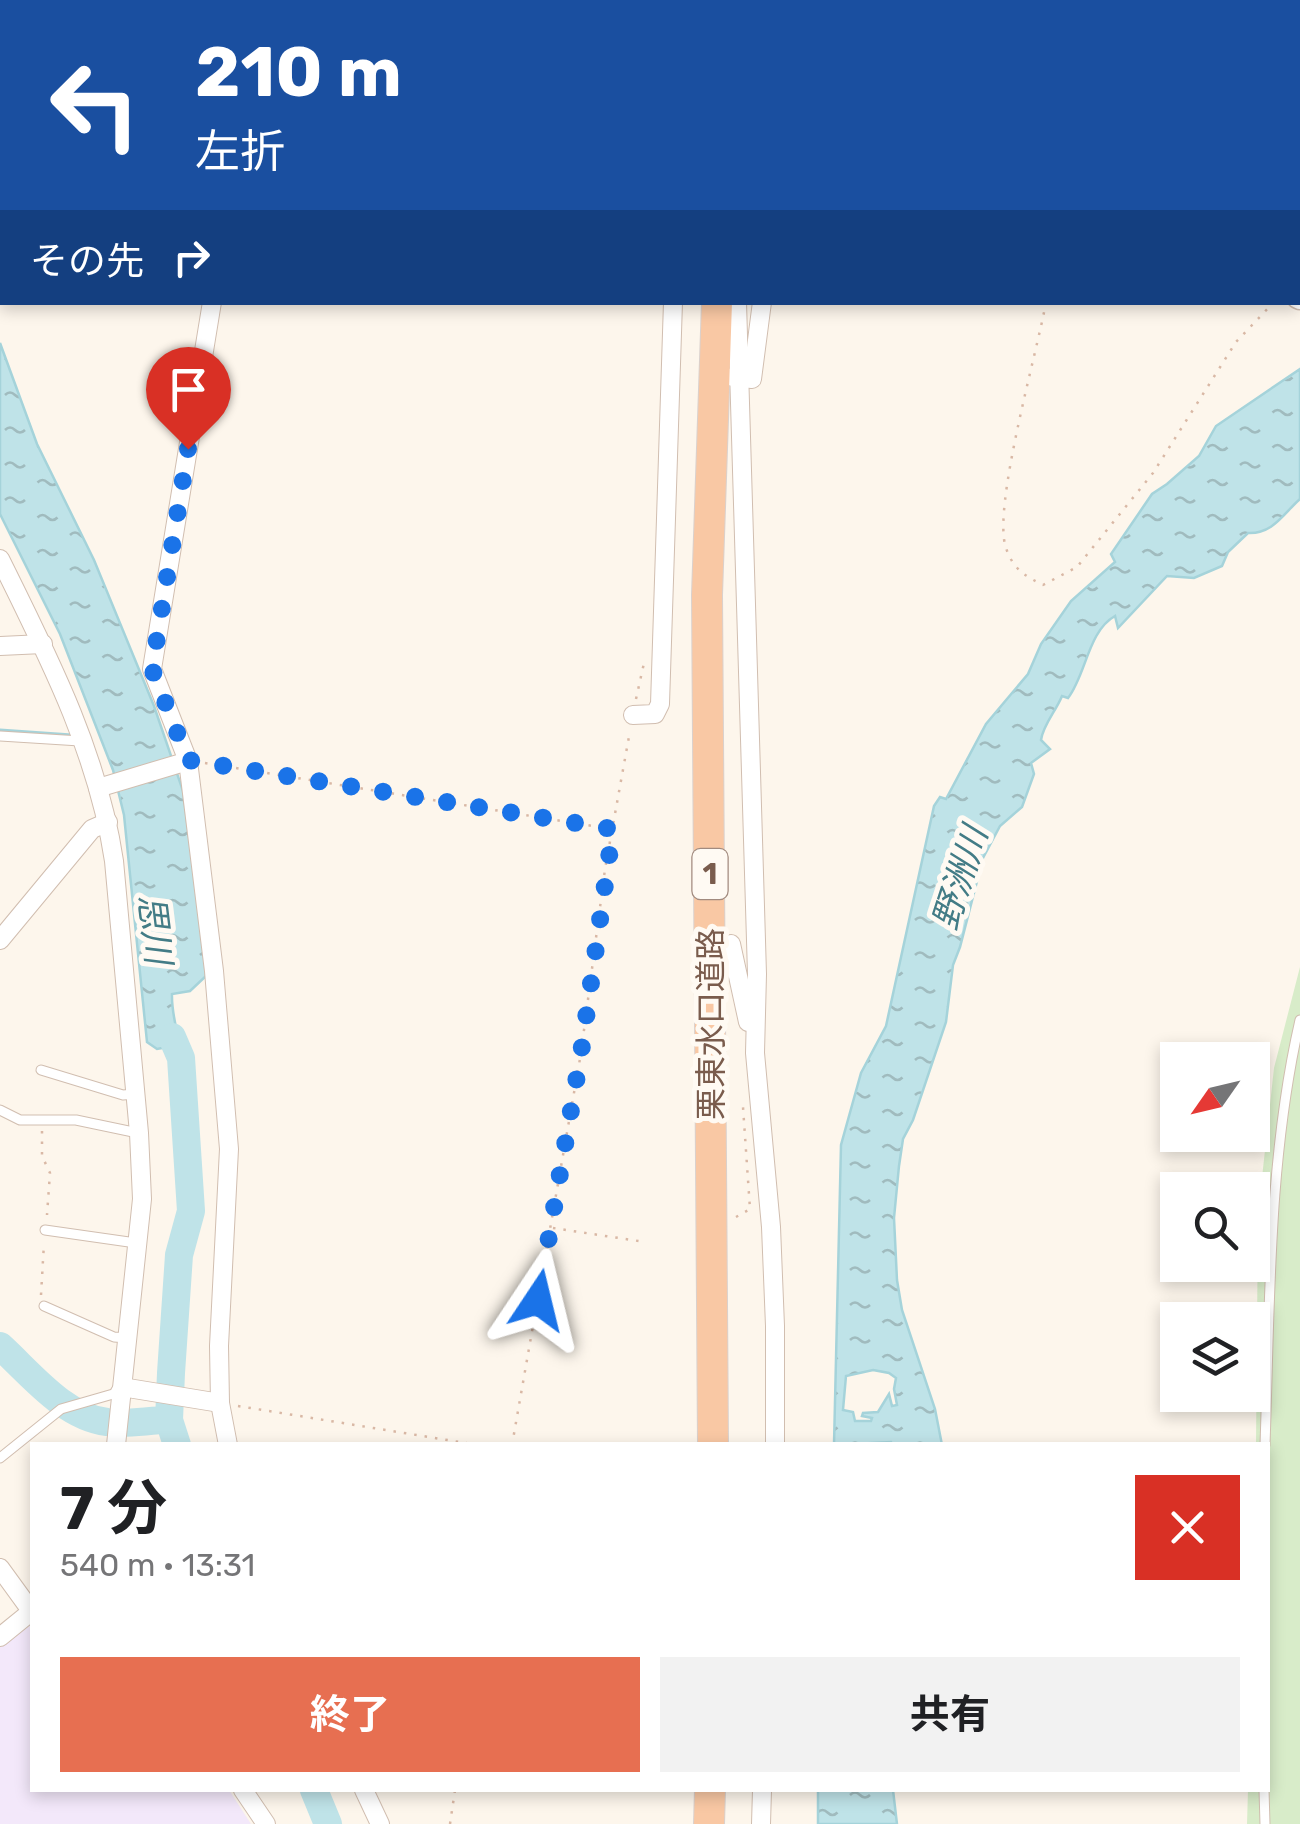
<!DOCTYPE html>
<html lang="ja">
<meta charset="utf-8">
<style>
:root{--surface:#fff;--page:#f2f2f2;--text:#202124;--muted:#757577;--accent:#e76f51}
body{margin:0;font-family:Rubik,"Noto Sans JP",sans-serif;background:var(--page);color:var(--text);height:100vh;display:flex;flex-direction:column;font-size:38px;white-space:nowrap}
*{box-sizing:border-box;margin:0}
p{font-size:32px;color:var(--muted)}
.icon{flex:none;width:55px;height:55px;fill:none;stroke:currentColor;stroke-width:2;stroke-linecap:round;stroke-linejoin:round}
.map{position:relative;flex:1;overflow:hidden}
.sheet{position:absolute;left:30px;top:1442px;width:1240px;height:350px;display:flex;flex-direction:column;background:var(--surface);border-radius:0px;box-shadow:0 5px 15px #0003}
.sheet>*{flex:none}
.guide{position:absolute;left:0px;top:0px;width:1300px;height:305px;box-shadow:0 5px 15px #0003;background:#1a4fa0;color:#fff;overflow:hidden}
.needle{width:65px;rotate:236deg}
.buttons{position:absolute;left:1160px;top:1042px;display:grid;gap:20px}
.buttons a{display:grid;place-items:center;width:110px;height:110px;border-radius:0px;background:var(--surface);box-shadow:0 5px 15px #0003;font-size:50px}
.pin{position:absolute;display:grid;place-items:center;width:85px;height:85px;color:#fff;margin:-102px -42px;border-radius:50% 50% 50% 0;rotate:-45deg;box-shadow:0 0 10px #0007}
.pin .icon{rotate:45deg}
.me{position:absolute;width:110px;margin:-55px;rotate:10deg;stroke-linejoin:round;filter:drop-shadow(0 0 8px #0008)}
.turn{display:flex;align-items:center;gap:35px;height:210px;padding:0 30px;font-size:45px}
.turn .icon{width:130px;height:130px;stroke-width:2.5}
.turn b{display:block;font-size:70px;line-height:85px}
.then{display:flex;align-items:center;height:95px;padding:0 30px;background:#0003;gap:20px;font-size:38px}
.round{display:grid;place-items:center;flex:none;width:105px;height:105px;border-radius:0px;background:var(--page)}
.head{display:flex;align-items:center;justify-content:space-between;height:170px;padding:0 30px}
h1{font-size:60px;font-weight:700;line-height:75px}
.action{display:flex;gap:20px;margin-top:auto;padding:20px 30px}
.action a{flex:1;height:115px;border-radius:0px;background:var(--accent);color:#fff;font-size:40px;font-weight:700;line-height:115px;text-align:center}
.action a+a{background:var(--page);color:var(--text)}
.map>svg:first-child{display:block}
.education{fill:#f3e8fa}
.green{fill:#d8ecc9}
.water{fill:url(#water-ripples);stroke:#a5d3da;stroke-width:2.5;fill-rule:evenodd}
.lines{fill:none;stroke-linecap:round;stroke-linejoin:round}
.stream{stroke:#a5d3da;stroke-width:5}
.river{stroke:#bfe3e8;stroke-width:28}
.service-casing{stroke:#d1beb0;stroke-width:11}
.minor-casing{stroke:#d1beb0;stroke-width:20}
.tertiary-casing{stroke:#d1beb0;stroke-width:25}
.trunk-casing{stroke:#dad1cd;stroke-width:32}
.path{stroke:#d9b8a5;stroke-width:2.5;stroke-dasharray:2.5 8;stroke-linecap:butt}
.service{stroke:#fff;stroke-width:9}
.minor{stroke:#fff;stroke-width:18}
.tertiary{stroke:#fff;stroke-width:22}
.trunk{stroke:#f9c8a4;stroke-width:30}
.route{stroke:#1a73e8;stroke-width:18;stroke-dasharray:0 32.4}
.labels{text-anchor:middle;stroke-width:10;stroke-linejoin:round;paint-order:stroke}
.shield{fill:#fffaf3;stroke:#a28b7f;stroke-width:2.5}
.shield-label{font-size:30px;font-weight:bold;fill:#7a5c4d}
.street-label{font-size:32px;fill:#7a5c4d;stroke:#fffaf3}
.water-label{font-size:35px;font-style:italic;fill:#437c86;stroke:#fffaf3}
</style>
<div class="map">
<svg width="1300" height="1824" viewBox="0 0 1300 1824">
<defs>
<pattern id="water-ripples" width="26" height="14" patternUnits="userSpaceOnUse" patternTransform="scale(2.5)"><rect width="26" height="14" fill="#bfe3e8"/><path d="M2 4q2-2 4 0t4 0M15 11q2-2 4 0t4 0" fill="none" stroke="#a0bbbe"/></pattern>
</defs>
<rect width="100%" height="100%" fill="#fdf6ec"/>
<!-- education -->
<polygon class="education" points="31,1625 32,1790 229,1790 251,1824 0,1824 0,1647"/>
<!-- green -->
<polygon class="green" points="1300,967 1300,1824 1247,1824 1248,1790 1268,1790 1268,1445 1256,1445 1258,1214 1274,1068"/>
<!-- water -->
<g class="water">
<path d="M 0,343 L 37,444 L 94,560 L 154,706 L 183,791 L 206,964 L 206,976 L 190,991 L 172,994 C 171,1022 184,1047 183,1074 L 168,1047 L 157,1049 L 147,1042 L 124,815 L 113,770 L 60,634 L 0,514 Z"/>
<path d="M 1300,369 L 1300,499 C 1283,514 1273,534 1248,533 L 1228,552 L 1222,566 L 1194,578 L 1167,576 L 1118,628 L 1115,616 C 1088,631 1086,675 1068,698 L 1062,696 C 1056,711 1043,725 1041,740 L 1050,749 L 1031,763 L 1034,774 L 1022,807 L 1000,826 L 983,858 L 960,947 L 953,965 L 946,1022 L 913,1120 L 903,1139 L 899,1166 L 894,1218 L 897,1280 L 902,1310 L 935,1409 L 942,1445 L 893,1445 L 891,1442 L 834,1445 L 841,1145 L 861,1073 L 886,1026 L 934,806 L 940,797 L 946,799 L 986,724 L 1028,674 L 1041,644 L 1071,601 L 1115,562 L 1111,554 L 1152,494 L 1167,484 L 1199,456 L 1216,426 ZM 873,1370 L 889,1373 L 896,1378 L 894,1389 L 897,1405 L 892,1406 L 889,1394 L 878,1412 L 863,1413 L 862,1416 L 872,1418 L 871,1421 L 855,1421 L 853,1412 L 843,1410 L 846,1376 Z"/>
<polygon points="818,1790 893,1790 897,1824 818,1824"/>
</g>
<g class="lines">
<!-- stream -->
<polyline class="stream" points="0,731 72,736"/>
<!-- river -->
<g class="river">
<polyline points="172,1037 181,1058 191,1211 179,1255 171,1373 169,1420 177,1445"/>
<path d="M 0,1346 C 30,1373 64,1417 107,1422 C 126,1425 149,1420 169,1420"/>
<polyline points="314,1790 328,1824"/>
</g>
<defs>
<g id="service">
<polyline points="0,736 80,741"/>
<polyline points="41,1070 123,1095 135,1094"/>
<polyline points="0,1110 20,1120 76,1120 138,1133"/>
<polyline points="45,1230 136,1243"/>
<polyline points="44,1306 114,1337 127,1338"/>
<path d="M 1265,1445 C 1270,1303 1268,1159 1300,1020"/>
<polyline points="0,1458 61,1409 120,1392"/>
<polyline points="1264,1790 1265,1824"/>
</g>
<g id="minor">
<polyline points="261,2 261,0"/>
<polyline points="714,2 714,0"/>
<polyline points="805,2 805,0"/>
<polyline points="1099,2 1100,0"/>
<polyline points="212,302 152,669 188,761 214,971 229,1149 219,1346 220,1403 228,1445"/>
<polyline points="737,302 757,974 755,1053 771,1227 775,1326 775,1445"/>
<polyline points="733,377 752,379 762,302"/>
<path d="M 0,559 C 48,656 98,753 114,861 L 139,1133 L 142,1199 L 116,1445"/>
<polyline points="0,646 43,644"/>
<polyline points="633,715 655,714 660,704 673,302"/>
<polyline points="98,788 188,761"/>
<polyline points="0,940 92,829 108,822"/>
<polyline points="731,944 748,1022"/>
<polyline points="120,1392 128,1388 220,1403"/>
<polyline points="0,1568 32,1612"/>
<polyline points="0,1637 32,1611"/>
<polyline points="243,1790 266,1824"/>
<polyline points="364,1790 380,1824"/>
<polyline points="761,1824 762,1790"/>
</g>
<g id="tertiary">
<polyline points="234,0 243,2"/>
<polyline points="1298,297 1300,298"/>
</g>
<g id="trunk">
<polyline points="758,2 759,0"/>
<polyline points="713,1445 707,595 717,302"/>
<polyline points="709,1824 710,1790"/>
</g>
</defs>
<!-- service casing -->
<use href="#service" class="service-casing"/>
<!-- minor casing -->
<use href="#minor" class="minor-casing"/>
<!-- tertiary casing -->
<use href="#tertiary" class="tertiary-casing"/>
<!-- trunk casing -->
<use href="#trunk" class="trunk-casing"/>
<!-- path -->
<g class="path">
<path d="M 1046,302 C 1037,353 992,508 1006,548 C 1013,569 1025,576 1043,585 L 1077,567 L 1153,473 L 1236,342 L 1274,302"/>
<polyline points="636,699 644,663"/>
<polyline points="205,763 611,829"/>
<polyline points="42,1131 42,1156 50,1173 47,1215"/>
<polyline points="736,1217 750,1209 743,1107"/>
<polyline points="553,1228 645,1242"/>
<polyline points="41,1295 44,1243"/>
<polyline points="238,1406 478,1445"/>
<polyline points="512,1445 581,1053 605,869 630,731"/>
<polyline points="450,1824 455,1790"/>
</g>
<!-- service -->
<use href="#service" class="service"/>
<!-- minor -->
<use href="#minor" class="minor"/>
<!-- tertiary -->
<use href="#tertiary" class="tertiary"/>
<!-- trunk -->
<use href="#trunk" class="trunk"/>
</g>
<g class="lines">
<!-- route -->
<polyline class="route" points="188,449 152,669 188,760 613,829 581,1053 538,1300"/>
</g>
<g class="labels">
<!-- shield labels -->
<rect class="shield" x="692.5" y="849" width="35" height="50" rx="8"/>
<g class="shield-label">
<text x="710" y="884">1</text>
</g>
<!-- street labels -->
<g class="street-label">
<text transform="translate(711 1024) rotate(-90)" y="11">栗東水口道路</text>
</g>
<!-- water labels -->
<g class="water-label">
<text transform="translate(960 878) rotate(-72)" y="12">野洲川</text>
<text transform="translate(155 929) rotate(83)" y="12">思川</text>
</g>
</g>
</svg>
<div class="buttons">
<a><svg class="needle" viewBox="-14 -14 28 28"><path d="M0-13l5 13h-10z" fill="#e53935"/><path d="M0 13l5-13h-10z" fill="#757577"/></svg></a>
<a><svg class="icon" aria-label="search" viewBox="0 0 24 24"><circle cx="10" cy="10" r="6"/><path d="M15 15l6 6"/></svg></a>
<a><svg class="icon" aria-label="layers" viewBox="0 0 24 24"><path d="M12 4l9 5-9 5-9-5zM3 14l9 5 9-5"/></svg></a>
</div>
<div class="pin" style="left:188px;top:449px;background:#d93025"><svg class="icon" aria-label="arrive" viewBox="0 0 24 24"><path d="M6 21V4h12l-3 4 3 4H6"/></svg></div>
<svg class="me" style="left:538px;top:1300px" viewBox="-20 -20 40 40"><path d="M0-17L14 15 0 8-14 15z" fill="#1a73e8" stroke="#fff" stroke-width="4"/></svg>
<div class="guide">
<div class="turn"><svg class="icon" aria-label="left" viewBox="0 0 24 24"><path d="M17 20v-9H6M10 6l-5 5 5 5"/></svg><div><b>210 m</b>左折</div></div>
<div class="then">その先<svg class="icon" aria-label="right" viewBox="0 0 24 24"><path d="M7 20v-9h11M14 6l5 5-5 5"/></svg></div>
</div>
<section class="sheet">
<div class="head"><div><h1>7 分</h1><p>540 m · 13:31</p></div><a class="round" style="background:#d93025;color:#fff"><svg class="icon" aria-label="close" viewBox="0 0 24 24"><path d="M6 6l12 12M18 6L6 18"/></svg></a></div>
<div class="action"><a>終了</a><a>共有</a></div>
</section>
</div>
